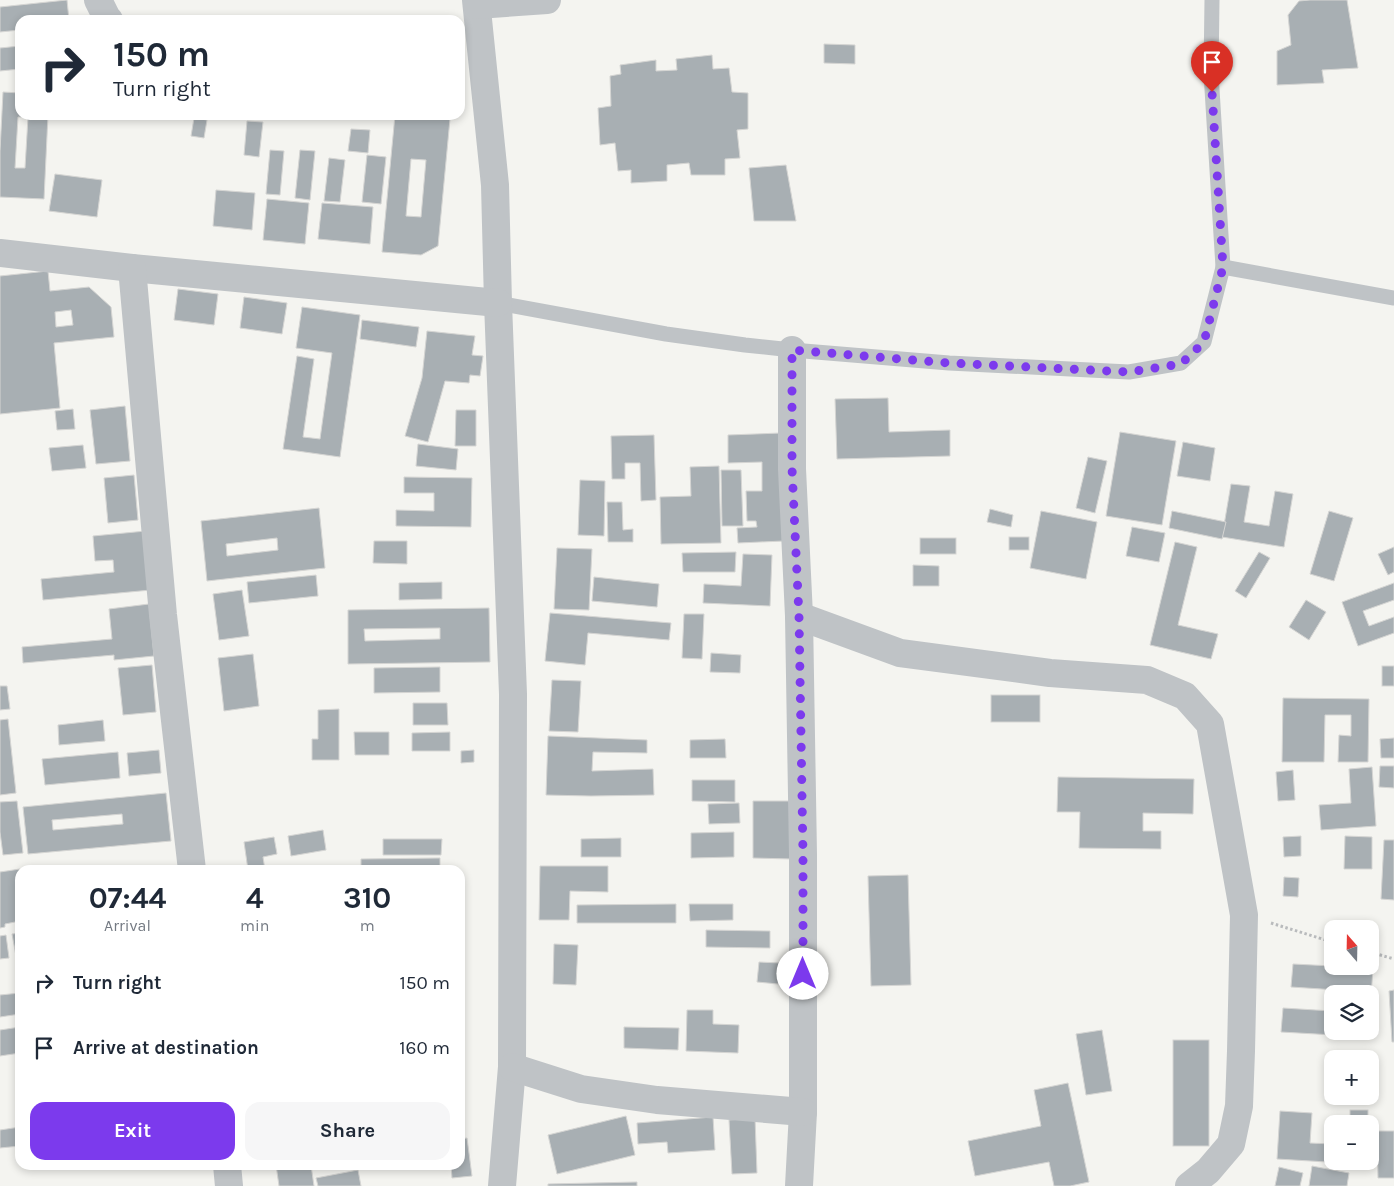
<!DOCTYPE html>
<meta charset="utf-8">
<style>
:root{--surface:#fff;--page:#f6f6f7;--text:#1f2937;--muted:#747a83;--accent:#7c3aed}
body{margin:0;font-family:Karla,sans-serif;background:var(--page);color:var(--text);height:100vh;display:flex;flex-direction:column;font-size:19px;white-space:nowrap}
*{box-sizing:border-box;margin:0}
p{font-size:16px;color:var(--muted)}
.icon{flex:none;width:28px;height:28px;fill:none;stroke:currentColor;stroke-width:2;stroke-linecap:round;stroke-linejoin:round}
.map{position:relative;flex:1;overflow:hidden}
.details{position:absolute;left:15px;top:865px;width:450px;height:305px;display:flex;flex-direction:column;background:var(--surface);border-radius:15px;box-shadow:0 2px 8px #0003}
.details>*{flex:none}
.hud{position:absolute;left:15px;top:15px;width:450px;height:105px;border-radius:15px;box-shadow:0 2px 8px #0003;background:#fff;color:var(--text);overflow:hidden}
.needle{width:32px;rotate:340deg}
.buttons{position:absolute;left:1324px;top:920px;display:grid;gap:10px}
.buttons a{display:grid;place-items:center;width:55px;height:55px;border-radius:10px;background:var(--surface);box-shadow:0 2px 8px #0003;font-size:25px}
.pin{position:absolute;display:grid;place-items:center;width:42px;height:42px;color:#fff;margin:-51px -21px;border-radius:50% 50% 50% 0;rotate:-45deg;box-shadow:0 0 5px #0007}
.pin .icon{rotate:45deg}
.me{position:absolute;width:55px;margin:-28px;rotate:0deg;stroke-linejoin:round;filter:drop-shadow(0 0 4px #0008)}
.turn{display:flex;align-items:center;gap:18px;height:105px;padding:0 15px;font-size:22px}
.turn .icon{width:65px;height:65px;stroke-width:2.5}
.turn b{display:block;font-size:35px;line-height:42px}
.eta{display:flex;justify-content:space-evenly;align-items:center;height:85px;text-align:center}
.eta b{font-size:30px;font-weight:700;line-height:35px}
.primary-button{display:flex;gap:10px;margin-top:auto;padding:10px 15px}
.primary-button a{flex:1;height:58px;border-radius:15px;background:var(--accent);color:#fff;font-size:20px;font-weight:700;line-height:58px;text-align:center}
.primary-button a+a{background:var(--page);color:var(--text)}
ul{padding:0;list-style:none}
li{display:flex;align-items:center;gap:15px;height:65px;padding:0 15px}
li div{flex:1}
li b{display:block;font-size:19px}
li em{font-style:normal}
.map>svg:first-child{display:block}
.building{fill:#a8afb3;stroke:#d5d5d3;fill-rule:evenodd}
.lines{fill:none;stroke-linecap:round;stroke-linejoin:round}
.path{stroke:#b9bbbd;stroke-width:3;stroke-dasharray:2.5 2.5;stroke-linecap:butt}
.lane{stroke:#bfc3c6;stroke-width:15}
.street{stroke:#bfc3c6;stroke-width:28}
.route{stroke:#7c3aed;stroke-width:9;stroke-dasharray:0 16.2}
</style>
<div class="map">
<svg width="1394" height="1186" viewBox="0 0 1394 1186">
<rect width="100%" height="100%" fill="#f4f4f0"/>
<!-- building -->
<g class="building">
<polygon points="67,0 69,20 20,20 20,30 0,32 0,7"/>
<polygon points="1310,0 1347,0 1358,68 1322,70 1324,83 1277,85 1277,51 1291,45 1288,15 1299,1"/>
<polygon points="824,44 855,45 855,64 824,63"/>
<polygon points="20,46 20,69 0,71 0,48"/>
<polygon points="712,55 713,69 729,68 732,92 748,93 748,129 737,130 740,158 725,159 725,175 691,175 689,163 667,165 667,181 631,183 631,170 618,171 615,143 600,145 598,108 611,106 610,76 621,74 620,65 656,60 656,71 677,70 676,59"/>
<path d="M 3,92 L 20,93 L 20,115 L 48,115 L 44,199 L 0,197 L 0,151 ZM 18,117 L 28,117 L 25,168 L 15,168 Z"/>
<path d="M 395,115 L 450,119 L 438,246 L 421,255 L 382,252 ZM 411,159 L 426,160 L 421,217 L 406,216 Z"/>
<polygon points="194,118 207,120 204,138 191,136"/>
<polygon points="247,121 263,122 259,157 244,155"/>
<polygon points="351,129 370,130 368,153 348,151"/>
<polygon points="270,150 284,151 280,195 266,194"/>
<polygon points="300,150 315,151 310,200 295,198"/>
<polygon points="367,155 386,157 381,204 362,202"/>
<polygon points="329,158 345,160 340,202 324,201"/>
<polygon points="786,165 796,221 754,221 749,168"/>
<polygon points="55,174 102,180 97,217 49,211"/>
<polygon points="216,190 255,193 252,230 213,226"/>
<polygon points="267,199 309,203 305,244 263,240"/>
<polygon points="322,203 373,207 370,244 318,239"/>
<path d="M 48,271 L 50,291 L 89,287 L 111,307 L 114,337 L 54,343 L 60,408 L 0,414 L 0,276 ZM 71,310 L 73,325 L 56,327 L 55,312 Z"/>
<polygon points="178,289 218,294 214,325 174,320"/>
<polygon points="244,297 287,303 282,334 240,328"/>
<polygon points="302,307 360,315 340,457 283,449 297,356 314,359 303,437 320,439 332,353 296,348"/>
<polygon points="362,320 419,327 416,347 360,339"/>
<polygon points="427,331 475,336 472,355 483,356 480,376 470,375 469,383 445,381 428,442 405,436 422,378"/>
<polygon points="888,398 889,432 950,430 950,456 837,459 835,399"/>
<polygon points="125,406 130,461 96,464 90,410"/>
<polygon points="73,409 75,429 57,430 55,411"/>
<polygon points="456,410 476,410 476,446 455,446"/>
<polygon points="1120,432 1176,441 1162,525 1106,516"/>
<polygon points="781,433 784,541 738,543 737,528 757,527 756,521 747,521 746,491 762,491 762,462 728,463 728,435"/>
<polygon points="654,435 656,500 641,501 640,463 625,463 625,479 612,479 611,436"/>
<polygon points="1183,442 1215,448 1210,481 1177,476"/>
<polygon points="418,444 458,449 456,470 416,466"/>
<polygon points="83,445 86,468 52,471 49,448"/>
<polygon points="1088,457 1107,461 1095,513 1076,508"/>
<polygon points="719,466 721,543 661,544 660,497 691,496 690,467"/>
<polygon points="721,470 741,470 743,526 722,526"/>
<polygon points="134,475 138,520 108,523 104,478"/>
<polygon points="404,477 472,478 471,527 396,526 396,510 434,511 434,493 404,493"/>
<polygon points="580,480 605,481 604,536 578,535"/>
<polygon points="1231,484 1250,486 1244,522 1269,526 1275,491 1293,494 1284,547 1222,537"/>
<polygon points="607,502 622,502 623,530 633,529 633,542 608,542"/>
<path d="M 319,508 L 325,568 L 207,581 L 201,521 ZM 277,538 L 278,550 L 227,556 L 226,544 Z"/>
<polygon points="990,509 1013,515 1011,527 987,522"/>
<polygon points="1041,511 1097,522 1086,579 1030,568"/>
<polygon points="1172,511 1226,522 1222,539 1169,528"/>
<polygon points="1329,511 1353,518 1334,581 1310,574"/>
<polygon points="1132,527 1165,533 1159,562 1126,556"/>
<polygon points="146,531 151,590 43,600 41,579 114,572 113,560 95,561 93,536"/>
<rect x="1009" y="537" width="20" height="13"/>
<rect x="920" y="538" width="36" height="16"/>
<polygon points="374,541 407,541 407,564 373,563"/>
<polygon points="1175,542 1197,547 1178,625 1218,634 1211,659 1150,645"/>
<polygon points="1394,547 1394,572 1388,575 1378,554"/>
<polygon points="557,548 592,549 589,610 554,609"/>
<polygon points="736,552 735,572 683,572 682,553"/>
<polygon points="1259,552 1270,558 1246,598 1235,591"/>
<polygon points="743,554 772,555 770,606 703,603 704,584 741,586"/>
<polygon points="913,565 939,566 939,586 913,586"/>
<polygon points="316,575 318,596 249,603 247,582"/>
<polygon points="594,577 659,584 657,607 592,601"/>
<polygon points="442,582 442,599 399,600 399,583"/>
<polygon points="1394,583 1394,600 1363,611 1369,626 1394,617 1394,633 1358,646 1342,602"/>
<polygon points="242,590 249,636 219,640 213,594"/>
<polygon points="1306,600 1326,612 1309,640 1289,627"/>
<polygon points="149,604 154,656 114,660 114,655 23,663 22,647 112,639 109,609"/>
<path d="M 489,608 L 490,662 L 348,664 L 348,610 ZM 440,628 L 440,639 L 365,641 L 364,629 Z"/>
<polygon points="550,613 671,623 669,640 588,633 585,665 545,661"/>
<polygon points="684,614 704,614 702,659 682,658"/>
<polygon points="711,653 741,655 740,673 710,672"/>
<polygon points="253,654 259,706 224,711 218,658"/>
<polygon points="152,665 156,712 123,715 118,668"/>
<rect x="1382" y="666" width="12" height="20"/>
<polygon points="440,667 440,692 374,693 374,668"/>
<polygon points="552,680 581,681 578,732 549,731"/>
<polygon points="0,686 7,686 10,709 0,710"/>
<rect x="991" y="695" width="49" height="27"/>
<polygon points="1283,698 1369,699 1368,762 1338,762 1339,735 1351,736 1351,715 1325,715 1324,762 1282,762"/>
<polygon points="413,703 447,703 448,725 413,725"/>
<polygon points="339,709 339,760 312,760 312,739 318,739 318,710"/>
<polygon points="8,719 16,793 0,795 0,720"/>
<polygon points="103,720 105,741 59,745 58,725"/>
<polygon points="354,732 389,732 389,755 355,755"/>
<polygon points="450,732 450,751 412,751 412,733"/>
<polygon points="548,736 647,740 647,753 593,752 592,771 653,769 654,795 591,796 546,795"/>
<polygon points="1394,738 1394,758 1381,758 1380,739"/>
<polygon points="725,739 726,758 690,758 690,740"/>
<polygon points="159,750 161,773 129,776 127,753"/>
<polygon points="474,750 474,762 461,763 461,751"/>
<polygon points="118,752 120,778 45,785 42,759"/>
<polygon points="1380,766 1394,766 1394,788 1379,787"/>
<polygon points="1372,767 1376,826 1321,830 1319,805 1351,803 1349,769"/>
<polygon points="1293,770 1295,800 1278,801 1276,772"/>
<polygon points="1058,777 1194,779 1193,814 1143,813 1143,831 1161,831 1161,849 1079,848 1080,812 1057,812"/>
<polygon points="692,780 735,780 735,802 692,801"/>
<path d="M 166,793 L 171,841 L 28,854 L 23,807 ZM 122,814 L 123,824 L 53,830 L 52,820 Z"/>
<polygon points="17,801 23,853 3,855 0,832 0,802"/>
<polygon points="753,801 792,801 791,859 753,858"/>
<polygon points="739,803 740,823 709,824 708,804"/>
<polygon points="323,830 326,850 291,856 288,836"/>
<polygon points="734,832 734,857 691,858 691,833"/>
<polygon points="1301,836 1301,856 1284,857 1283,837"/>
<polygon points="1345,836 1372,837 1372,869 1344,869"/>
<polygon points="274,837 277,854 263,857 265,870 248,870 244,842"/>
<polygon points="621,838 621,857 581,857 581,839"/>
<polygon points="383,839 442,839 441,855 383,855"/>
<polygon points="1384,840 1394,840 1394,900 1381,899"/>
<polygon points="440,858 440,870 361,870 361,859"/>
<polygon points="540,866 608,866 608,892 570,891 569,920 539,920"/>
<polygon points="20,869 20,885 16,885 17,894 20,894 20,921 5,924 5,927 0,928 0,872"/>
<polygon points="908,875 911,985 871,986 868,876"/>
<polygon points="1284,877 1299,878 1298,897 1283,896"/>
<polygon points="676,904 676,923 577,923 577,905"/>
<polygon points="689,904 733,904 733,920 690,921"/>
<polygon points="706,930 770,931 770,948 706,947"/>
<polygon points="20,933 20,978 12,934"/>
<polygon points="6,935 9,958 0,959 0,936"/>
<polygon points="554,944 578,945 576,985 553,984"/>
<polygon points="759,962 780,963 778,984 757,982"/>
<polygon points="1293,964 1373,968 1370,1012 1370,994 1353,994 1353,991 1291,987"/>
<polygon points="1394,990 1394,1042 1392,1042 1389,991"/>
<polygon points="20,993 20,1014 0,1017 0,995"/>
<polygon points="1283,1008 1332,1011 1332,1031 1369,1031 1369,1037 1281,1032"/>
<polygon points="687,1010 713,1010 713,1024 739,1025 738,1053 686,1051"/>
<polygon points="20,1027 20,1053 0,1056 0,1030"/>
<polygon points="624,1027 679,1028 678,1050 624,1048"/>
<polygon points="1102,1030 1112,1091 1086,1095 1076,1034"/>
<rect x="1173" y="1040" width="36" height="106"/>
<polygon points="1326,1076 1332,1076 1332,1096 1359,1096 1359,1098 1327,1098"/>
<polygon points="1068,1083 1089,1182 1070,1186 1054,1186 1049,1162 975,1176 968,1141 1041,1126 1034,1090"/>
<rect x="1350" y="1110" width="18" height="14"/>
<polygon points="1280,1111 1312,1113 1310,1143 1332,1144 1332,1161 1344,1161 1344,1163 1277,1159"/>
<polygon points="626,1116 635,1155 557,1174 548,1135"/>
<polygon points="713,1117 715,1150 668,1153 667,1142 638,1144 637,1123"/>
<polygon points="755,1118 757,1173 732,1174 729,1120"/>
<polygon points="20,1127 20,1146 0,1148 0,1130"/>
<polygon points="1377,1131 1394,1131 1394,1178 1378,1178"/>
<polygon points="467,1138 472,1176 452,1178 451,1165 460,1165 460,1139"/>
<polygon points="276,1165 311,1165 314,1186 279,1186"/>
<polygon points="1312,1166 1349,1173 1347,1186 1309,1186"/>
<polygon points="1279,1167 1303,1173 1300,1186 1275,1186"/>
<polygon points="358,1170 361,1186 318,1186 316,1178"/>
<polygon points="637,1182 637,1186 548,1186 548,1184"/>
</g>
<g class="lines">
<!-- path -->
<g class="path">
<polyline points="1271,923 1332,942"/>
<polyline points="1370,952 1394,959"/>
</g>
<!-- lane -->
<g class="lane">
<polyline points="1223,267 1394,298"/>
<polyline points="498,303 666,334 745,345 792,350 949,363 1129,372 1181,363 1204,342 1223,267 1211,73 1212,0"/>
</g>
<!-- street -->
<g class="street">
<polyline points="98,0 107,18 109,20"/>
<polyline points="476,0 495,185 498,303 513,694 512,1067 502,1186"/>
<polyline points="477,5 547,0"/>
<polyline points="0,253 132,268 498,303"/>
<polyline points="132,268 163,615 192,870"/>
<polyline points="792,350 792,469 799,616 803,855 803,1112 799,1186"/>
<polyline points="799,616 900,653 1050,673 1147,680 1185,696 1210,724 1244,915 1241,1051 1239,1106 1231,1144 1208,1171 1189,1186"/>
<polyline points="512,1067 581,1089 657,1100 803,1112"/>
<polyline points="227,1165 229,1186"/>
</g>
</g>
<g class="lines">
<!-- route -->
<polyline class="route" points="803,974 803,855 799,616 792,468 792,350 949,363 1129,372 1181,364 1204,342 1223,267 1212,92"/>
</g>
</svg>
<div class="buttons">
<a><svg class="needle" viewBox="-14 -14 28 28"><path d="M0-13l5 13h-10z" fill="#e53935"/><path d="M0 13l5-13h-10z" fill="#747a83"/></svg></a>
<a><svg class="icon" aria-label="layers" viewBox="0 0 24 24"><path d="M12 4l9 5-9 5-9-5zM3 14l9 5 9-5"/></svg></a>
<a>+</a>
<a>−</a>
</div>
<div class="pin" style="left:1212px;top:92px;background:#d93025"><svg class="icon" aria-label="arrive" viewBox="0 0 24 24"><path d="M6 21V4h12l-3 4 3 4H6"/></svg></div>
<svg class="me" style="left:803px;top:974px" viewBox="-20 -20 40 40"><circle r="19" fill="#fff"/><path d="M0-13L10 11 0 6-10 11z" fill="#7c3aed"/></svg>
<div class="hud">
<div class="turn"><svg class="icon" aria-label="right" viewBox="0 0 24 24"><path d="M7 20v-9h11M14 6l5 5-5 5"/></svg><div><b>150 m</b>Turn right</div></div>
</div>
<section class="details">
<div class="eta">
<div><b>07:44</b><p>Arrival</p></div>
<div><b>4</b><p>min</p></div>
<div><b>310</b><p>m</p></div>
</div>
<ul>
<li><svg class="icon" aria-label="right" viewBox="0 0 24 24"><path d="M7 20v-9h11M14 6l5 5-5 5"/></svg><div><b>Turn right</b></div><em>150 m</em></li>
<li><svg class="icon" aria-label="arrive" viewBox="0 0 24 24"><path d="M6 21V4h12l-3 4 3 4H6"/></svg><div><b>Arrive at destination</b></div><em>160 m</em></li>
</ul>
<div class="primary-button"><a>Exit</a><a>Share</a></div>
</section>
</div>
